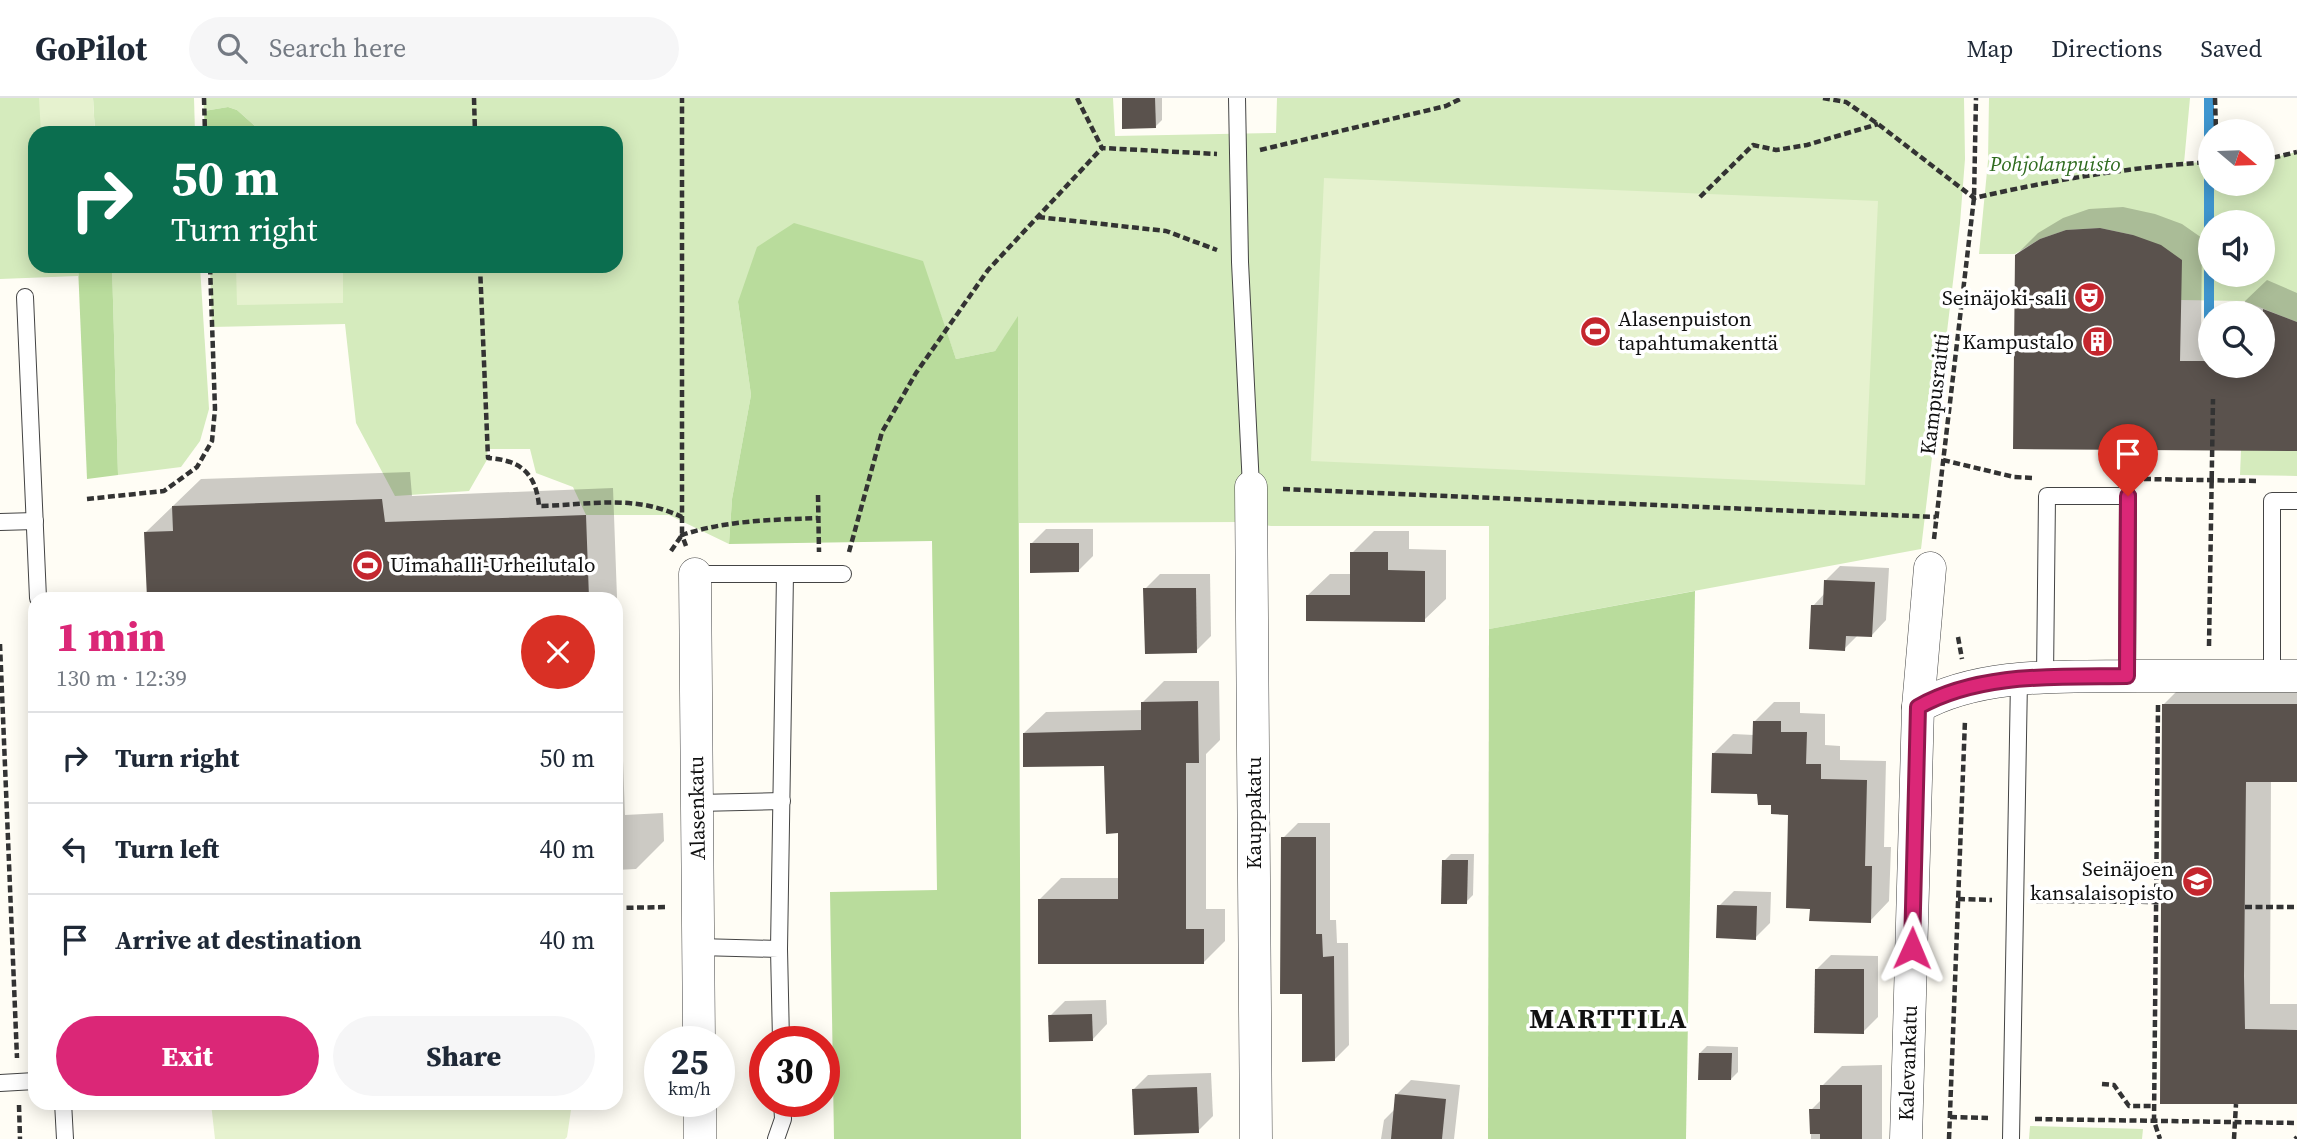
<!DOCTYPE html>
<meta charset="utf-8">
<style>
:root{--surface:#fff;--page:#f6f6f7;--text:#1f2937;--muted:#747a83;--line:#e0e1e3;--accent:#db2777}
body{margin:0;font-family:"Source Serif 4",serif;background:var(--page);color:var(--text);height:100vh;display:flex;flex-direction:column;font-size:26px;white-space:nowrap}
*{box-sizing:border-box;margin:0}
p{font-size:23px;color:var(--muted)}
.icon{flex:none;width:38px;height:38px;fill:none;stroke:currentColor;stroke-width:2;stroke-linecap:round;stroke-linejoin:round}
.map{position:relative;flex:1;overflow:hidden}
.details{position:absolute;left:28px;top:494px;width:595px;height:518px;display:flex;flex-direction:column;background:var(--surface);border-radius:21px;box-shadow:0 4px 18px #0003}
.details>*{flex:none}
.banner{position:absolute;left:28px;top:28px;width:595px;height:147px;border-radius:21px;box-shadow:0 4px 18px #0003;background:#0b6e4f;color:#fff;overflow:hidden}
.needle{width:46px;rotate:109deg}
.controls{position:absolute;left:2198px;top:21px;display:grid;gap:14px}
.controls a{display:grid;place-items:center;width:77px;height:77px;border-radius:50%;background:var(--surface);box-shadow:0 4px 18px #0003;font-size:35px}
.speed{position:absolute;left:644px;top:928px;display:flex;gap:14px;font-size:35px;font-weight:700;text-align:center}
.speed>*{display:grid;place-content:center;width:91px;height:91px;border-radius:50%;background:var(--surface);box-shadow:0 4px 18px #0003;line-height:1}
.speed small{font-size:18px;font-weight:400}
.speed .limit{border:10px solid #d22;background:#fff;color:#111}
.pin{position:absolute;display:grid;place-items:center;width:60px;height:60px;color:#fff;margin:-72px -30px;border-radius:50% 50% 50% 0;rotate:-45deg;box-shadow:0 0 7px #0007}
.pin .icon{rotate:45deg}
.me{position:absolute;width:77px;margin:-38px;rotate:1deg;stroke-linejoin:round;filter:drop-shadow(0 0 5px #0008)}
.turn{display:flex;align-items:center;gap:24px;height:147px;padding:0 28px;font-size:32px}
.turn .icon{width:91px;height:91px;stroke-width:2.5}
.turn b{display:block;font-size:49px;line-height:60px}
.round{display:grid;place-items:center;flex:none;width:74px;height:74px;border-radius:37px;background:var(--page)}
.headline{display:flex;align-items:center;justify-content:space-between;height:119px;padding:0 28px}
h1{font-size:42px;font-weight:800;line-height:52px;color:var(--accent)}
.cta{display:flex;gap:14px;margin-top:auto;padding:14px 28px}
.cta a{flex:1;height:80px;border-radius:42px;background:var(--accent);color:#fff;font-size:28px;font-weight:800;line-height:80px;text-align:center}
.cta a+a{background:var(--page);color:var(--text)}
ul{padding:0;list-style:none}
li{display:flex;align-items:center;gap:21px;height:91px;padding:0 28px;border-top:2px solid var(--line)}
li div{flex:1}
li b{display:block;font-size:26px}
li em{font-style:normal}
header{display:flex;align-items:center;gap:42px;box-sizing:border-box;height:98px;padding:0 35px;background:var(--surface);border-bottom:2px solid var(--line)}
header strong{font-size:33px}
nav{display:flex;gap:38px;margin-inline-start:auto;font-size:24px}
.search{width:490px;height:63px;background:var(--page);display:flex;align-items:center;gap:18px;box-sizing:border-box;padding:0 24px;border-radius:38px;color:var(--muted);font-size:26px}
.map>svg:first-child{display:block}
.green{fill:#d5ebbd;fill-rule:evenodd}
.forest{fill:#b9dc9c}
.pitch{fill:#e6f2cf}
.shadow{fill:#0003}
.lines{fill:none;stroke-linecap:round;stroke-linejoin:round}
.stream{stroke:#3f96cf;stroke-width:10}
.building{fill:#5a524d}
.service-casing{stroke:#444;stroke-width:18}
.minor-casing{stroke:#444;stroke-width:33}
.path{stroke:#333;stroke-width:4.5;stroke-dasharray:7 3.5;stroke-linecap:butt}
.service{stroke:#fff;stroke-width:16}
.minor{stroke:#fff;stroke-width:32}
.route-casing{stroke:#8e194d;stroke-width:18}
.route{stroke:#db2777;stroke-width:12}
.labels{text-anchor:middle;stroke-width:7;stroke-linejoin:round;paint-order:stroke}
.park-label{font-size:21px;font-style:italic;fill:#2f6b1f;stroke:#fff}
.poi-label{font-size:21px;fill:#111;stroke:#fff;text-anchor:end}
.street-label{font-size:21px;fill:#111;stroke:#fff}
.district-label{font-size:28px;font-weight:bold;letter-spacing:2px;fill:#111;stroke:#fff}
</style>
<header>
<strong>GoPilot</strong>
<div class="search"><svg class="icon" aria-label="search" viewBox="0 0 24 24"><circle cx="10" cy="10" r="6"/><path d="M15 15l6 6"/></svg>Search here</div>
<nav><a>Map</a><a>Directions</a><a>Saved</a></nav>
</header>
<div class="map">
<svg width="2297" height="1041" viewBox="0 0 2297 1041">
<rect width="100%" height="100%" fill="#fffdf5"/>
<!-- green -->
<g class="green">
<polygon points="0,0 41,0 42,35 35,35 35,168 78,168 78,178 0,181"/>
<polygon points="93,0 194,0 195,35 95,35"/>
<polygon points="203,0 1113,0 1115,38 1276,35 1277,0 1964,0 1965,61 1960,125 1921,451 1489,531 1489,428 1271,428 1242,424 1019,425 1018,220 995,253 956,261 922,163 738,204 751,297 732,401 729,446 669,417 586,417 573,389 536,375 530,351 487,351 488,360 469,393 395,398 356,325 345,226 212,229 210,168 616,168 616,35 275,35 256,29 237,12 228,9 204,13"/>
<path d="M 1989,0 L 2190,0 L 2184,65 L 2210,64 L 2210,86 L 2263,86 L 2263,62 L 2297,54 L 2297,224 L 2244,203 L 2181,202 L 2133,137 L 2100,130 L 2066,132 L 2040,141 L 2015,156 L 1979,156 L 1988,63 ZM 2210,124 L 2263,124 L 2263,177 L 2210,177 Z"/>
<polygon points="112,168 200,168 209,311 200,343 181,369 118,377"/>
<polygon points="2241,352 2297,353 2297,378 2240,377"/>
<polygon points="2030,1028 2143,1031 2142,1041 2029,1041"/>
</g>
<!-- forest -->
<g class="forest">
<polygon points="228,9 237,12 256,29 275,35 205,35 204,13"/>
<polygon points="794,125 923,163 956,261 995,253 1018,218 1021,1041 834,1041 830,794 937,792 932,443 729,446 732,401 751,297 738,204 757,149"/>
<polygon points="78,168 112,168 118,377 87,381"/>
<polygon points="1695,493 1686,1041 1488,1041 1489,531"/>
</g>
<!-- pitch -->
<g class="pitch">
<polygon points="39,0 93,0 95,35 41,35"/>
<polygon points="1324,80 1878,103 1865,387 1311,363"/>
<polygon points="236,168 343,168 343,205 237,207"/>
<polygon points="572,1005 567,1039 565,1041 215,1041 211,1005"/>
</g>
<!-- shadow -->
<g class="shadow">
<polygon points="1124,0 1162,0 1162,22 1155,29"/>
<polygon points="2123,109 2155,116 2182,126 2202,140 2201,242 2210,242 2210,268 2263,268 2263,215 2245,215 2245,203 2267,182 2297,195 2297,351 2016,157 2038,135 2063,120 2089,111"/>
<polygon points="410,374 412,398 613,390 625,717 663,715 664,743 636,771 616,772 616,500 148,500 146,434 201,381"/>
<polygon points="1046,431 1093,431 1093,458 1078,473 1032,445"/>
<polygon points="1374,433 1409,433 1409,451 1446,452 1446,501 1424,522 1308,497 1330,476 1352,476 1352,455"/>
<polygon points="1840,468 1889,470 1886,522 1872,537 1859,536 1844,551 1813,508 1825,495 1826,482"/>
<polygon points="1160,476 1210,476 1211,538 1196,553 1145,491"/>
<polygon points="2189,581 2297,581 2297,682 2271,682 2270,906 2297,906 2297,1005 2162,1004 2164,606"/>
<polygon points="1164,583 1219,583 1220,642 1206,656 1206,811 1225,811 1225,843 1204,864 1040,801 1061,780 1120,780 1119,734 1106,667 1024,635 1046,614 1143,612 1143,604"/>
<polygon points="1774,604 1800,604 1800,615 1825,616 1825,647 1840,648 1840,662 1886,663 1884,749 1891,749 1889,803 1870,823 1811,809 1790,715 1773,705 1713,656 1733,636 1754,637 1754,624"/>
<polygon points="1298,725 1330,725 1330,822 1336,822 1337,845 1348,845 1349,947 1335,961 1283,740"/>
<polygon points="1451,756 1474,756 1473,797 1466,804 1444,763"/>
<polygon points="1734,793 1771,794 1770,825 1755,840 1719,808"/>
<polygon points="1831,857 1878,858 1878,919 1863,934 1816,872"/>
<polygon points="1106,902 1107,926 1093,941 1050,918 1065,903"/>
<polygon points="1707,948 1738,949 1738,974 1731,981 1700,955"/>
<polygon points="1882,967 1882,1041 1811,1041 1811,1012 1822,1001 1822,988 1842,968"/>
<polygon points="1211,975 1213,1018 1198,1033 1134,991 1148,977"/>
<polygon points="1411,982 1460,987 1454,1041 1381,1041 1384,1022 1396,1010 1397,996"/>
</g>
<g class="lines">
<!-- stream -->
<g class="stream">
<polyline points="2209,56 2209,0"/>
<polyline points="2209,73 2209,221"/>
</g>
</g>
<!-- building -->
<g class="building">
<polygon points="1122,0 1155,0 1156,30 1122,31"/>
<polygon points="2100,130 2133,137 2161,147 2182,162 2180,263 2210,263 2210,268 2263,268 2263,211 2297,224 2297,353 2013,351 2015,157 2040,141 2066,132"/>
<polygon points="382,401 385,424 586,417 589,500 147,500 144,434 173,433 172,408"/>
<polygon points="1030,445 1079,445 1079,474 1030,475"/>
<polygon points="1350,454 1388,454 1388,472 1425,473 1425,524 1306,523 1306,497 1350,497"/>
<polygon points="1824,482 1875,484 1872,539 1846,538 1845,553 1809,551 1811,507 1823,507"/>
<polygon points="1143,490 1196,490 1197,555 1145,556"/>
<polygon points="1198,603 1199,665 1186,665 1186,831 1204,831 1204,866 1038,866 1038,801 1118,801 1118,735 1106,736 1104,668 1023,669 1023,635 1141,632 1141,604"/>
<polygon points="2162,606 2297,606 2297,684 2246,684 2244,878 2245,931 2297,932 2297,1006 2160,1006"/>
<polygon points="1753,623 1781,623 1781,634 1807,634 1806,666 1821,666 1821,681 1867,682 1865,768 1872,768 1871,825 1809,823 1810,811 1786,810 1788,717 1771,716 1771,707 1758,707 1757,696 1711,695 1712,655 1752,656"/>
<polygon points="1281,739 1316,739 1316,836 1322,836 1323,859 1334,858 1335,963 1302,964 1302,896 1280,896"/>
<polygon points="1442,762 1468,762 1467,806 1441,806"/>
<polygon points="1717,807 1757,808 1756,842 1716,840"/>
<polygon points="1815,871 1864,871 1864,936 1814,935"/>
<polygon points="1092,916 1093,943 1049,944 1048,917"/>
<polygon points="1699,955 1732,955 1731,982 1698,982"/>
<polygon points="1820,987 1862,987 1862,1041 1820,1041 1820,1036 1810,1036 1809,1011 1820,1011"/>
<polygon points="1197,989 1199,1035 1134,1037 1132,991"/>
<polygon points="1395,996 1446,1001 1442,1041 1391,1041"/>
</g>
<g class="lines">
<defs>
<g id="service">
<polyline points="1237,0 1240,164 1251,389"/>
<polyline points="25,199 38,500"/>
<polyline points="0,424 35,423"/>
<polyline points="695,476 843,476"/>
<polyline points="2272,578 2272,403 2297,403"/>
<polyline points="2045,579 2047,398 2128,398 2127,578"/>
<polyline points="697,705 782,703"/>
<polyline points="698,849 779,851 781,943"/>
<polyline points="779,851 785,476"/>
<polyline points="0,985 35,983"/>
<polyline points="63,1004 65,1041"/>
<polyline points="776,1041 783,1021 782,1003"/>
<polyline points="2011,1041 2019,582"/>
</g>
<g id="minor">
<polyline points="1251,389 1256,1041"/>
<polyline points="695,476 699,943"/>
<path d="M 1918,609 C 1981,573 2067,579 2137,578 C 2190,578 2244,578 2297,578"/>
<polyline points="700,1003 700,1041"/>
<polyline points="1906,1041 1918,609 1930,470"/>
</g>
</defs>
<!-- service casing -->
<use href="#service" class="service-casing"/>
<!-- minor casing -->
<use href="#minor" class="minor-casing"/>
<!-- path -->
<g class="path">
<polyline points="204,0 205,35"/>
<polyline points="474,0 475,35"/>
<polyline points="1077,0 1102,50 1217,56"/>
<path d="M 1823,0 L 1846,4 L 1878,26 L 1974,100 C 2053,82 2130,69 2210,64"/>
<polyline points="2215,0 2216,33"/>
<polyline points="1260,52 1446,8 1462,0"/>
<polyline points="2263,62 2297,54"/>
<polyline points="1700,99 1753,47 1776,52 1807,47 1878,26"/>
<polyline points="1038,119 1166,133 1217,152"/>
<path d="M 480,168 L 488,360 C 520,362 536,375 539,408 C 591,407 634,396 682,419"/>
<polyline points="1943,362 2014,379 2034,380"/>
<polyline points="2144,381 2258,383"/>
<polyline points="1283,391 1936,419"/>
<polyline points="818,397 819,454"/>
<polyline points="87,401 164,393 197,369 212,343 215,311 210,168"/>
<polyline points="1934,441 1974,100 1976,0"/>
<path d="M 686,448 L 682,437 C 727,422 772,422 818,420"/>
<polyline points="671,453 682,437 682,0"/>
<polyline points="849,454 882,334 916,275 988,172 1102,50"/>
<polyline points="1958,539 1962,561"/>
<polyline points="0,546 17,960"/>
<polyline points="2209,548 2213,301"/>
<polyline points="2158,607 2154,1023 2160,1041"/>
<polyline points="1958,801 1992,802"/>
<polyline points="2036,803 2161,804"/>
<polyline points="2245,809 2297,809"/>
<polyline points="616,810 668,809"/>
<polyline points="2102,986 2114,987 2129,1008 2154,1008"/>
<polyline points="19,1007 20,1041"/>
<polyline points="1950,1019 1988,1020"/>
<polyline points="2035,1021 2297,1025"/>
<polyline points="1949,1041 1965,622"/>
<polyline points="2234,1041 2236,1006"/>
<polyline points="2295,1041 2297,1039"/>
</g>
<!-- service -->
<use href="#service" class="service"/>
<!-- minor -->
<use href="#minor" class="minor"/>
</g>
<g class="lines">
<defs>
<path id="route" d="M 1912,850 L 1918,609 C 1980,574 2058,579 2127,578 L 2128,398"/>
</defs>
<!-- route casing -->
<use href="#route" class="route-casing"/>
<!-- route -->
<use href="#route" class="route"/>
</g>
<!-- icons -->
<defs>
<symbol id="theatre-disc" viewBox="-11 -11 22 22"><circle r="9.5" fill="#c4262e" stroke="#fff"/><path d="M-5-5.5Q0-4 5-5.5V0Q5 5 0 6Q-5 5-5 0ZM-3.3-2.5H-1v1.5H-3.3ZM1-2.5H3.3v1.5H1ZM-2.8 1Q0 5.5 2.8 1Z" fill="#fff"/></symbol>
<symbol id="stadium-disc" viewBox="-11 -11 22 22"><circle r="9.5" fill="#c4262e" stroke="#fff"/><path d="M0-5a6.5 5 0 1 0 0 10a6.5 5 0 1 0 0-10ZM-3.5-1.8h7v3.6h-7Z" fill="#fff"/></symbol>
<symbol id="building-disc" viewBox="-11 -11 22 22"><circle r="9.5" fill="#c4262e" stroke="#fff"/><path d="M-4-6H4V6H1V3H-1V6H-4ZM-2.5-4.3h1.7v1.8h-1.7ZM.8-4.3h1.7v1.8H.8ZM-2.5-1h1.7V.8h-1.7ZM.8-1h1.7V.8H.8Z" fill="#fff"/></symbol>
<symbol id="university-disc" viewBox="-11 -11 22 22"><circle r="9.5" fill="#c4262e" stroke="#fff"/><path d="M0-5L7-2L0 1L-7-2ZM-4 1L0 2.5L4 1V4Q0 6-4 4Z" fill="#fff"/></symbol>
</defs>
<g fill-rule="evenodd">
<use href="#theatre-disc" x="2072" y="182" width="35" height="35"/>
<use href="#stadium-disc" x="1578" y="216" width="35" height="35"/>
<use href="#building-disc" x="2080" y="226" width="35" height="35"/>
<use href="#stadium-disc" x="350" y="450" width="35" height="35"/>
<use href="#university-disc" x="2180" y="766" width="35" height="35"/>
</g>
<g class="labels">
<!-- park labels -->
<g class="park-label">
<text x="2055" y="73">Pohjolanpuisto</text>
</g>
<!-- poi labels -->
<g class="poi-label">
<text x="2067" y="207">Seinäjoki-sali</text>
<text x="1618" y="228" text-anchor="start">Alasenpuiston<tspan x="1618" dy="24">tapahtumakenttä</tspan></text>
<text x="2074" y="251">Kampustalo</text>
<text x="390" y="474" text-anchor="start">Uimahalli-Urheilutalo</text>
<text x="2174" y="778">Seinäjoen<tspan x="2174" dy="24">kansalaisopisto</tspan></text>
</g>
<!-- street labels -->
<g class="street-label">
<text transform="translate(1935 296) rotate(-83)" y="7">Kampusraitti</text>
<text transform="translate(697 710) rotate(-91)" y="7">Alasenkatu</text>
<text transform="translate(1254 715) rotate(-90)" y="7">Kauppakatu</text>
<text transform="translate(1908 965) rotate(-88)" y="7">Kalevankatu</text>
</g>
<!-- district labels -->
<g class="district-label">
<text x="1609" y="930">MARTTILA</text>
</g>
</g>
</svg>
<div class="controls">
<a><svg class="needle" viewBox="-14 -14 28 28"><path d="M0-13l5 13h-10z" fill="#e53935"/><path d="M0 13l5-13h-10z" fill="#747a83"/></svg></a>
<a><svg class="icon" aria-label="sound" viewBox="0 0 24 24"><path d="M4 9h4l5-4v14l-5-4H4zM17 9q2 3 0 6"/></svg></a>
<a><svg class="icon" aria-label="search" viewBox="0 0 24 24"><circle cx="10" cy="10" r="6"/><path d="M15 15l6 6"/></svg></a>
</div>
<div class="speed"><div>25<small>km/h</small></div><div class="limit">30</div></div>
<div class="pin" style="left:2128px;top:398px;background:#d93025"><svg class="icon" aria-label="arrive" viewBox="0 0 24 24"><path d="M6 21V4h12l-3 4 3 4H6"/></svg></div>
<svg class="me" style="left:1912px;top:850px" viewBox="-20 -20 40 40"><path d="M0-17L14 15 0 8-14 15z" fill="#db2777" stroke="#fff" stroke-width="4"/></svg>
<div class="banner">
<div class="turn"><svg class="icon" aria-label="right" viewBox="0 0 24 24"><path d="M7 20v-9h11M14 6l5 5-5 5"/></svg><div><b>50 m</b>Turn right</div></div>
</div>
<section class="details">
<div class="headline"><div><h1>1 min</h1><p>130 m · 12:39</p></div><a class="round" style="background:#d93025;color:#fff"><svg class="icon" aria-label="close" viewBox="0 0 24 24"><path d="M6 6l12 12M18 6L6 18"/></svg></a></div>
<ul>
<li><svg class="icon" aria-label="right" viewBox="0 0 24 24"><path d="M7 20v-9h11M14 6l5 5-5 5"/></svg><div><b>Turn right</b></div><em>50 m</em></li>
<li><svg class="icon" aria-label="left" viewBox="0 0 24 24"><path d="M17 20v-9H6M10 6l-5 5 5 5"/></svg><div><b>Turn left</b></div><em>40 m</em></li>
<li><svg class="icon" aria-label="arrive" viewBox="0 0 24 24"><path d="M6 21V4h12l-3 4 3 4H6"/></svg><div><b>Arrive at destination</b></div><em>40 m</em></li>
</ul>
<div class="cta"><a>Exit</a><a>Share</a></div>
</section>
</div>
